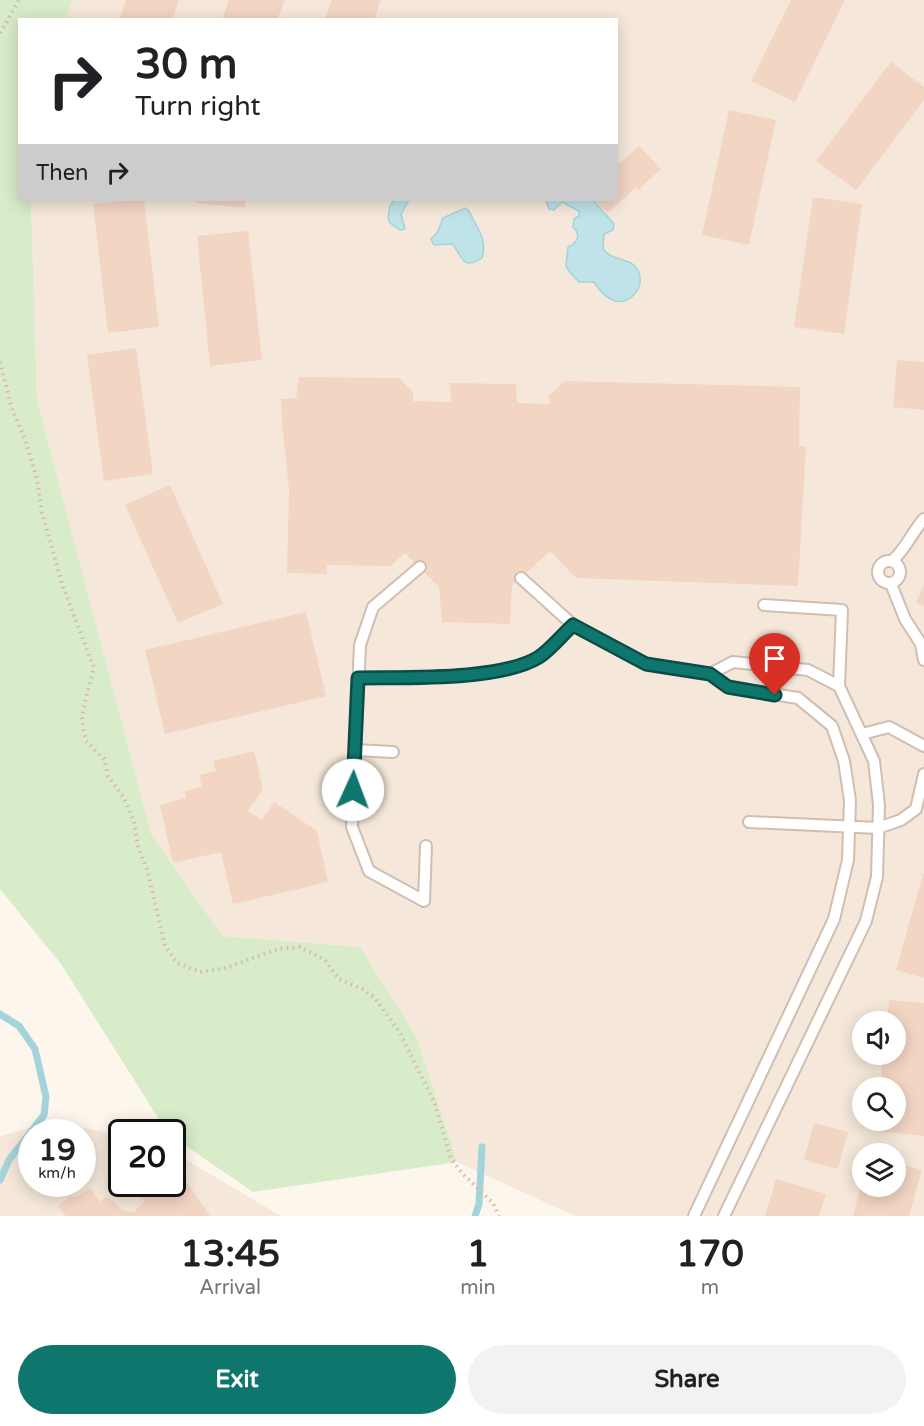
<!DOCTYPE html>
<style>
:root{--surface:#fff;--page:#f2f2f2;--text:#202124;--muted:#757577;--accent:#0f766e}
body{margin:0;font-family:"Varela Round",sans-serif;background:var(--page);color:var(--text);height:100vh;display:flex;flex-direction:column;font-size:22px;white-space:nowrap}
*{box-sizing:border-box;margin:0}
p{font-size:20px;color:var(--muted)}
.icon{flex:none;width:33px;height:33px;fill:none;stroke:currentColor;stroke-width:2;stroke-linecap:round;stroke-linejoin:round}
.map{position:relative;height:1216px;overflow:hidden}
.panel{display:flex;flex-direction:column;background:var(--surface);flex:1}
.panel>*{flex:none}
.top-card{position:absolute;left:18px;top:18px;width:600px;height:183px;border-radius:0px;box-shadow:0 3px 15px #0003;background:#fff;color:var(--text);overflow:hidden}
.controls{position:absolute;left:852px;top:1011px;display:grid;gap:12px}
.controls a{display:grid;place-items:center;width:54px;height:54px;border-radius:50%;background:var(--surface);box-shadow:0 3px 15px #0003;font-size:30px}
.speed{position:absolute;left:18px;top:1119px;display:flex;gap:12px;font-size:30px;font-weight:700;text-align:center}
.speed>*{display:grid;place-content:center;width:78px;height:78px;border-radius:50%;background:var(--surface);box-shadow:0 3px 15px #0003;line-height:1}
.speed small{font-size:15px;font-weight:400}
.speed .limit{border:3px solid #111;border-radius:9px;background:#fff;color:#111}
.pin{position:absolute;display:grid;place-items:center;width:51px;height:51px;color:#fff;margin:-62px -26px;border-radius:50% 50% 50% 0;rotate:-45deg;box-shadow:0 0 6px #0007}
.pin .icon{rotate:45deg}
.me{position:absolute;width:66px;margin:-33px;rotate:2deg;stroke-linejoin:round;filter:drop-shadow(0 0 4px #0008)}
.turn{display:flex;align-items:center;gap:21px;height:126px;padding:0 18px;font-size:27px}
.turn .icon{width:78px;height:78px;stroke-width:2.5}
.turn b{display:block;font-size:42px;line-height:51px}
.then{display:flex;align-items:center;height:57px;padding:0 18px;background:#0003;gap:12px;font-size:22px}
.eta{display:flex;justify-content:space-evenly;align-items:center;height:102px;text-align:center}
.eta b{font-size:36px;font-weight:700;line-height:42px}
.action{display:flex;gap:12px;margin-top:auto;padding:12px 18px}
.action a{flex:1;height:69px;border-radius:36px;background:var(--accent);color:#fff;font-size:24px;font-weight:700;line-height:69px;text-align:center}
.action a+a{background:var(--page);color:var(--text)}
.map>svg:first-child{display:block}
.residential{fill:#f5e8da;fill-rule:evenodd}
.green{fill:#d8ecc9}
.water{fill:#bfe3e8;stroke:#a5d3da;stroke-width:1.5}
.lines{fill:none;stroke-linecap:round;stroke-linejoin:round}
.stream{stroke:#a5d3da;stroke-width:7}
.building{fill:#f3d5c3}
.service-casing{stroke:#d1beb0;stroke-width:14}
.path{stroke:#d9b8a5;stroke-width:4;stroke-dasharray:1.5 4.5;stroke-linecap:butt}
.service{stroke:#fff;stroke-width:10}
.route-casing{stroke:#0a4d48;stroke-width:15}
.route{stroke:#0f766e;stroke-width:10}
</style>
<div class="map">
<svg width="924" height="1216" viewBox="0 0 924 1216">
<rect width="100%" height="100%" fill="#fdf6ec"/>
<!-- residential -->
<g class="residential">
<path d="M 72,0 L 924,0 L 924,1216 L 575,1216 L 457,1162 L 416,1036 L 360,947 L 221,936 L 151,834 L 37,400 L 31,200 L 616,200 L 616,20 L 66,19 ZM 862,1022 L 896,1022 L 896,1054 L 862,1054 ZM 862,1088 L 896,1088 L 896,1120 L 862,1120 ZM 862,1154 L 896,1154 L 896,1186 L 862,1186 Z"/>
<path d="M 54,1121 L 121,1136 L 122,1184 L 172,1184 L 173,1152 L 281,1216 L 0,1216 L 0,1136 ZM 32,1132 L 82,1132 L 82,1184 L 32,1184 Z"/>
</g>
<!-- green -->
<polygon class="green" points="0,0 72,0 66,19 20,20 20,200 31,200 37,400 151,834 222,936 360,947 416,1036 457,1162 253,1192 173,1137 172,1132 167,1132 61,964 0,889"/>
<!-- water -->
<g class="water">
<polygon points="394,200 409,200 401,214 405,229 400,230 390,223 388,218 390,206"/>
<path d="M 546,200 L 593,200 L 614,224 L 613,230 L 604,234 L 603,249 C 614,263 630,256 638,270 C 646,285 632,305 615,301 C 605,298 599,290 594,282 L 579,282 L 569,271 L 566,266 L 568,247 C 578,243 581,234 573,227 L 574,219 L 579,216 L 579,211 L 562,202 L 554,210 L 549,209 Z"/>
<path d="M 465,208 L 469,211 C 476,227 488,239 482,258 C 461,272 462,254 452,244 L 434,245 L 431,239 L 437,233 L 443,218 Z"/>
</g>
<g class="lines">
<!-- stream -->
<g class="stream">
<polyline points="0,1014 19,1026 35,1049 46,1097 44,1115 9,1160 0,1180"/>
<polyline points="475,1216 479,1204 482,1147"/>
</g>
</g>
<!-- building -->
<g class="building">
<polygon points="126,0 179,0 172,20 119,20"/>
<polygon points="229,0 285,0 277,20 222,20"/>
<polygon points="332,0 381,0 374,20 325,20"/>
<polygon points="791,0 845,0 795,102 751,81"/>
<polygon points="891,62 924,87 924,100 856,190 816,161"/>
<polygon points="729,110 776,120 749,245 702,235"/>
<polygon points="639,146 661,169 638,190 636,187 608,213 595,200 616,200 616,161 619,164"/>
<polygon points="813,197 862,204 844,334 794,327"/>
<polygon points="133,200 144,200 159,327 108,333 93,204"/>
<polygon points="197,200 246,200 245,208 197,203"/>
<polygon points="248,231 262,360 210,366 197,236"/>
<polygon points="136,348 153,474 104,481 87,355"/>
<polygon points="897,360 924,362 924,410 893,407"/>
<polygon points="299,377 399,378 413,392 413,401 451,402 450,383 516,384 517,403 550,404 549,396 565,381 800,387 799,446 806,447 798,586 576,578 550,551 512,586 510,624 442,622 439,587 405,553 390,566 327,565 327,574 287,573 289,490 282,424 281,399 296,398"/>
<polygon points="170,485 223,604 178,623 125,505"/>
<polygon points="924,585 924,606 916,602"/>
<polygon points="306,612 326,696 165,734 145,650"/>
<polygon points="254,751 263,789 248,811 262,820 274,802 317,831 328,882 233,904 221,852 173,863 160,805 186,798 185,791 202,787 199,775 216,771 213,761"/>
<polygon points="923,874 924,874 924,978 896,970"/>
<polygon points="889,1000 924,1003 924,1136 875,1131 876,1120 896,1120 896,1088 880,1088 883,1054 896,1054 896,1022 887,1022"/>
<polygon points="814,1123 848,1132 838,1169 804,1160"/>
<polygon points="896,1163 922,1170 909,1216 853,1216 861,1186 896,1186"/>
<polygon points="177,1168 210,1216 66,1216 58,1206 72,1195 74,1198 91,1188 100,1202 106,1197 113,1200 122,1210 134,1212 145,1201 140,1198 158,1184 172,1184 172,1172"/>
<polygon points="776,1179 826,1194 819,1216 765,1216"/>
</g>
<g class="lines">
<defs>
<g id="service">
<circle cx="889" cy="572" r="11"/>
<path d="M 892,561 C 906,549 912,532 924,519"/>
<polyline points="420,567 373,607 360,645 352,827 369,871 424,901 426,846"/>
<polyline points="521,578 573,625 646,664 710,674 728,687 798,698 832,726 844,761 850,800 848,860 834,919 694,1216"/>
<polyline points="891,584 905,619 921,644 924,660"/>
<polyline points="764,605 842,610 839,686"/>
<polyline points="710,674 733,662 808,670 839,686 874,761 879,805 877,877 866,921 724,1216"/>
<path d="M 358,678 C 404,677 501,681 539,657 C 551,649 562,635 573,625"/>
<polyline points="862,734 889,727 924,746"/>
<polyline points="355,750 393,752"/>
<polyline points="749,822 878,828 901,820 916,809 924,774"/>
</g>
</defs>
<!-- service casing -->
<use href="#service" class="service-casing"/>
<!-- path -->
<g class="path">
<polyline points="0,33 19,0"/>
<polyline points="0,362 11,406 26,442 37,479 42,513 63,587 94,668 87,693 82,716 83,728 86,741 104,759 108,776 124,798 134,822 138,846 147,869 165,946 177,963 200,972 226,968 278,949 300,947 325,960 339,979 362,989 375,998 400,1033 435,1104 451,1159 463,1174 493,1203 499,1216"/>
</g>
<!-- service -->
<use href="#service" class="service"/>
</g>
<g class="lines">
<defs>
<path id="route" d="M 353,790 L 358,678 C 404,677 501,681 539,657 C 551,649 562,635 573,625 L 646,664 L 710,674 L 728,687 L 775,695"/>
</defs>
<!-- route casing -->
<use href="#route" class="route-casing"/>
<!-- route -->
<use href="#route" class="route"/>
</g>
</svg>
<div class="controls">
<a><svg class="icon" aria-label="sound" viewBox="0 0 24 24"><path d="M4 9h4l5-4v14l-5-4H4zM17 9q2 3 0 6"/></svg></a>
<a><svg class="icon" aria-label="search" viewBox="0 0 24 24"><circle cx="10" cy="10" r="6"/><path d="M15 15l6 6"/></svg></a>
<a><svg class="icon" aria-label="layers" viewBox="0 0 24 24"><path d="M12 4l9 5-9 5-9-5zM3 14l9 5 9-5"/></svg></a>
</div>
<div class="speed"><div>19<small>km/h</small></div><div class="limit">20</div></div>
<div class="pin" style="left:775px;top:695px;background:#d93025"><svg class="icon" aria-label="arrive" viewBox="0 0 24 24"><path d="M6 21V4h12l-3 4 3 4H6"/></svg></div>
<svg class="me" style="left:353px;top:790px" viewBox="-20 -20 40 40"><circle r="19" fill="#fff"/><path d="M0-13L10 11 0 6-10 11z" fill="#0f766e"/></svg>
<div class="top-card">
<div class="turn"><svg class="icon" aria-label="right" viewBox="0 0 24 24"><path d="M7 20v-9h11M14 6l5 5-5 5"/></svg><div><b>30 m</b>Turn right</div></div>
<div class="then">Then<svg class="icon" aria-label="right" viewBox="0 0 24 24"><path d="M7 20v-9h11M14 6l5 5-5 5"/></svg></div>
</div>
</div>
<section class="panel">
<div class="eta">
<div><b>13:45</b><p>Arrival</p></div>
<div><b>1</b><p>min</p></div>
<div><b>170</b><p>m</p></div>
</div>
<div class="action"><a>Exit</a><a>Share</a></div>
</section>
